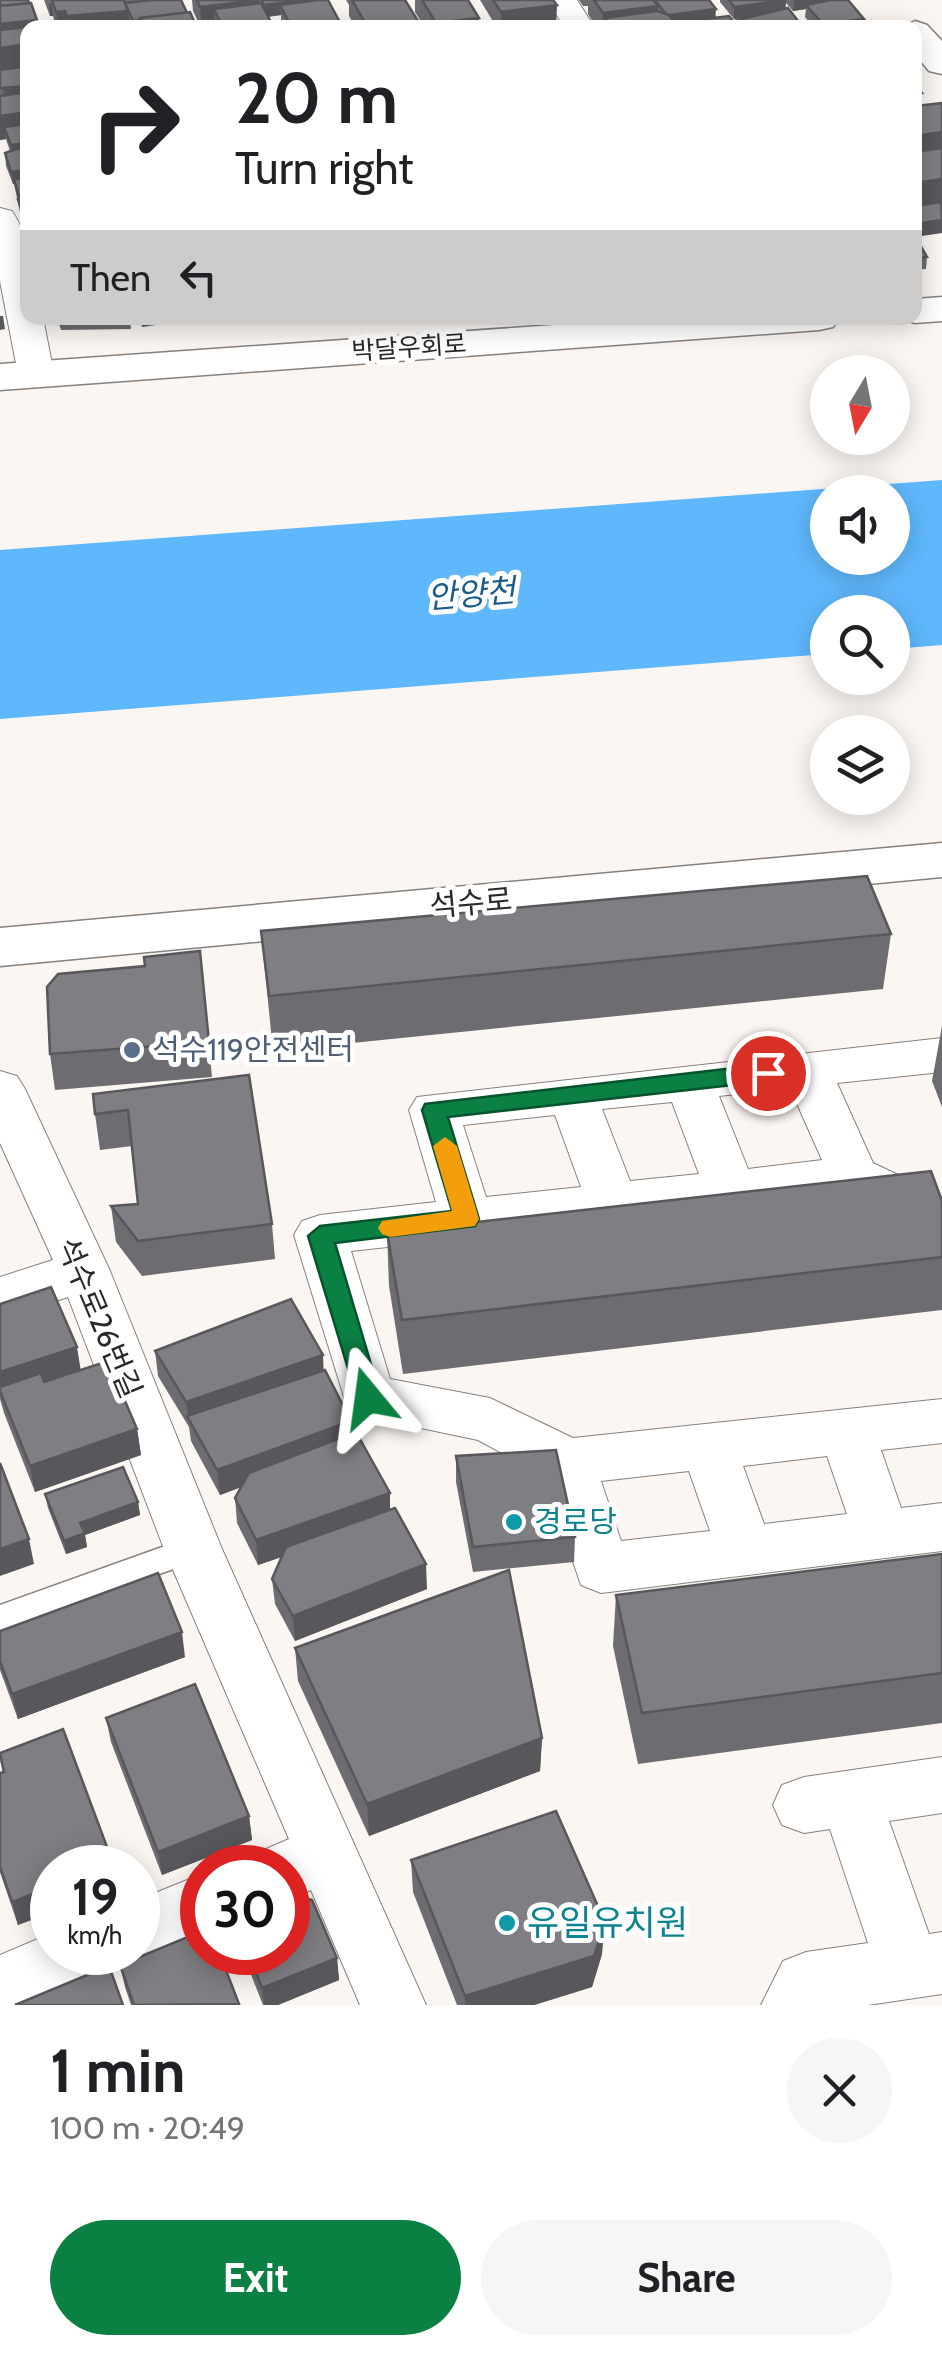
<!DOCTYPE html>
<meta charset="utf-8">
<style>
:root{--surface:#fff;--page:#f6f6f6;--text:#202124;--muted:#757577;--accent:#0b8043}
body{margin:0;font-family:Cabin,"Noto Sans KR",sans-serif;background:var(--page);color:var(--text);height:100vh;display:flex;flex-direction:column;font-size:38px;white-space:nowrap}
*{box-sizing:border-box;margin:0}
p{font-size:32px;color:var(--muted)}
.icon{flex:none;width:55px;height:55px;fill:none;stroke:currentColor;stroke-width:2;stroke-linecap:round;stroke-linejoin:round}
.map{position:relative;height:2005px;overflow:hidden}
.drawer{display:flex;flex-direction:column;background:var(--surface);flex:1}
.drawer>*{flex:none}
.hud{position:absolute;left:20px;top:20px;width:902px;height:305px;border-radius:20px;box-shadow:0 5px 25px #0003;background:#fff;color:var(--text);overflow:hidden}
.needle{width:65px;rotate:190deg}
.fabs{position:absolute;left:810px;top:355px;display:grid;gap:20px}
.fabs a{display:grid;place-items:center;width:100px;height:100px;border-radius:50%;background:var(--surface);box-shadow:0 5px 25px #0003;font-size:50px}
.speed{position:absolute;left:30px;top:1845px;display:flex;gap:20px;font-size:50px;font-weight:700;text-align:center}
.speed>*{display:grid;place-content:center;width:130px;height:130px;border-radius:50%;background:var(--surface);box-shadow:0 5px 25px #0003;line-height:1}
.speed small{font-size:25px;font-weight:400}
.speed .limit{border:15px solid #d22;background:#fff;color:#111}
.pin{position:absolute;display:grid;place-items:center;width:85px;height:85px;color:#fff;margin:-42px;border:5px solid #fff;border-radius:50%;box-shadow:0 2px 10px #0007}
.me{position:absolute;width:110px;margin:-55px;rotate:344deg;stroke-linejoin:round;filter:drop-shadow(0 0 8px #0008)}
.turn{display:flex;align-items:center;gap:35px;height:210px;padding:0 50px;font-size:45px}
.turn .icon{width:130px;height:130px;stroke-width:2.5}
.turn b{display:block;font-size:70px;line-height:85px}
.then{display:flex;align-items:center;height:95px;padding:0 50px;background:#0003;gap:20px;font-size:38px}
.round{display:grid;place-items:center;flex:none;width:105px;height:105px;border-radius:52px;background:var(--page)}
.headline{display:flex;align-items:center;justify-content:space-between;height:170px;padding:0 50px}
h1{font-size:60px;font-weight:700;line-height:75px}
.cta{display:flex;gap:20px;margin-top:auto;padding:20px 50px}
.cta a{flex:1;height:115px;border-radius:60px;background:var(--accent);color:#fff;font-size:40px;font-weight:700;line-height:115px;text-align:center}
.cta a+a{background:var(--page);color:var(--text)}
.map>svg:first-child{display:block}
.water{fill:#5fb8fc;fill-rule:evenodd}
.lines{fill:none;stroke-linecap:round;stroke-linejoin:round}
.lane-casing{stroke:#87817e;stroke-width:3}
.street-casing{stroke:#87817e;stroke-width:2}
.secondary-casing{stroke:#87817e;stroke-width:3}
.lane{fill:#fff;fill-rule:evenodd}
.street{fill:#fff;fill-rule:evenodd}
.secondary{fill:#fff;fill-rule:evenodd}
.wall{fill:#6c6c71}
.shaded-wall{fill:#58585c}
.building{fill:#7e7e83;stroke:#58585c;stroke-width:2.5}
.route{fill:#0b8043;stroke:#07532c;stroke-width:2.5}
.slow{fill:#f59e0b}
.service-dot{fill:#5c6f8a;stroke:#fff;stroke-width:4}
.culture-dot{fill:#0f9aa8;stroke:#fff;stroke-width:4}
.labels{text-anchor:middle;stroke-width:10;stroke-linejoin:round;paint-order:stroke}
.far-street-label{font-size:25px;fill:#2a2827;stroke:#fff}
.street-label{font-size:30px;fill:#2a2827;stroke:#fff}
.service-label{font-size:30px;fill:#4e5e75;stroke:#fff;text-anchor:start}
.culture-label{font-size:30px;fill:#0d838f;stroke:#fff;text-anchor:start}
.water-label{font-size:32px;font-style:italic;fill:#1a5b87;stroke:#fff}
.near-culture-label{font-size:35px;fill:#0d838f;stroke:#fff;text-anchor:start}
</style>
<div class="map">
<svg width="942" height="2005" viewBox="0 0 942 2005">
<rect width="100%" height="100%" fill="#fcf6f2"/>
<!-- water -->
<path class="water" d="M 942,480 L 942,645 L 893,649 L 892,612 L 828,612 L 827,654 L 0,719 L 0,550 ZM 828,492 L 892,492 L 892,558 L 828,558 Z"/>
<g class="lines">
<defs>
<polygon id="lane" points="193,1536 204,1540 208,1549 204,1558 0,1631 0,1605"/>
<g id="street">
<polygon points="547,0 577,0 595,28 565,28"/>
<path d="M 0,208 L 12,211 C 33,241 28,283 28,318 L 43,318 L 54,374 L 49,382 L 23,382 L 18,374 L 0,281 Z"/>
<path d="M 942,1038 L 942,1072 L 837,1083 L 873,1163 L 938,1194 L 942,1201 L 938,1222 L 920,1227 L 849,1196 L 351,1251 L 390,1379 L 490,1398 L 573,1438 L 942,1399 L 942,1443 L 881,1450 L 901,1508 L 942,1503 L 942,1551 L 601,1593 L 581,1585 L 544,1476 L 478,1440 L 349,1413 L 294,1235 L 302,1221 L 320,1215 L 436,1202 L 409,1110 L 417,1097 ZM 790,1088 L 822,1160 L 748,1169 L 719,1096 ZM 672,1102 L 699,1174 L 630,1181 L 602,1109 ZM 555,1115 L 581,1187 L 486,1197 L 463,1125 ZM 827,1456 L 847,1514 L 764,1524 L 743,1466 ZM 689,1471 L 710,1531 L 621,1541 L 601,1481 Z"/>
<polygon points="0,1071 17,1076 25,1089 110,1271 222,1549 426,2005 360,2005 311,1890 288,1899 288,1868 258,1868 266,1849 289,1839 164,1549 68,1297 0,1319 0,1277 53,1260 0,1143"/>
<polygon points="942,1757 942,1813 889,1821 929,1934 942,1932 942,1994 868,2005 761,2005 783,1961 806,1952 868,1943 830,1829 804,1833 782,1825 773,1805 782,1785 804,1777"/>
<polygon points="202,1874 202,1935 138,1961 115,1953 138,1952 138,1900"/>
<polygon points="52,1933 52,1952 115,1952 106,1974 31,2005 0,2005 0,1955"/>
</g>
<g id="secondary">
<polygon points="915,21 927,25 942,41 942,74 929,71 915,54 915,28 901,28"/>
<polygon points="942,297 942,321 915,323 899,318 915,318 915,299"/>
<polygon points="654,318 839,318 833,327 819,330 0,390 0,364"/>
<polygon points="942,843 942,877 0,966 0,928"/>
</g>
</defs>
<!-- lane casing -->
<use href="#lane" class="lane-casing"/>
<!-- street casing -->
<use href="#street" class="street-casing"/>
<!-- secondary casing -->
<use href="#secondary" class="secondary-casing"/>
<!-- lane -->
<use href="#lane" class="lane"/>
<!-- street -->
<use href="#street" class="street"/>
<!-- secondary -->
<use href="#secondary" class="secondary"/>
</g>
<!-- wall -->
<g class="wall">
<polygon points="0,0 25,228 20,212 14,184 13,184 6,166 5,153 10,151 6,139 0,140"/>
<polygon points="44,0 181,0 197,28 131,28 129,23 130,28 56,28 53,16 50,16"/>
<polygon points="192,0 259,0 259,4 259,0 328,0 343,28 281,28 281,15 268,17 274,28 201,28 193,11"/>
<polygon points="346,0 405,0 420,24 420,28 356,28 349,16 349,5"/>
<polygon points="415,0 468,0 479,28 425,28 415,12"/>
<polygon points="480,0 553,0 556,28 497,28"/>
<polygon points="579,0 709,0 716,17 737,25 737,20 751,17 734,19 720,2 720,0 848,0 864,19 864,23 868,28 814,28 805,17 806,9 793,11 786,3 785,9 802,26 802,28 597,28 588,14 588,6 583,6"/>
<polygon points="915,241 927,257 926,269 915,270"/>
<polygon points="57,318 130,318 131,329 61,330"/>
<polygon points="261,931 891,934 883,989 273,1051"/>
<polygon points="200,951 212,1077 55,1090 50,1054 145,966"/>
<polygon points="942,1026 942,1107 932,1081"/>
<polygon points="249,1075 272,1224 275,1259 142,1276 116,1242 111,1206 138,1204 132,1146 100,1150 95,1114"/>
<polygon points="942,1201 942,1310 403,1374 389,1286 387,1232"/>
<polygon points="0,1304 80,1370 137,1429 141,1455 35,1492 4,1413 0,1399"/>
<polygon points="155,1351 324,1370 427,1589 295,1641 275,1604 272,1579 282,1557 258,1565 237,1523 235,1498 241,1487 220,1495 191,1441 189,1427 158,1376"/>
<polygon points="456,1456 575,1537 574,1562 473,1572 456,1482"/>
<polygon points="45,1494 138,1502 140,1515 85,1535 87,1547 66,1554 48,1508"/>
<polygon points="942,1554 942,1723 638,1764 613,1646 616,1595"/>
<polygon points="0,1631 185,1657 18,1719 0,1670"/>
<polygon points="295,1648 542,1738 540,1771 369,1836 298,1681"/>
<polygon points="106,1718 249,1816 252,1840 162,1875 111,1742"/>
<polygon points="0,1760 113,1863 114,1868 52,1868 52,1912 18,1925 0,1872 0,1773 3,1772"/>
<polygon points="411,1860 602,1954 592,1987 534,2005 457,2005 413,1892"/>
<polygon points="219,1952 239,2005 131,2005 125,1987 120,1965"/>
<polygon points="242,1952 288,1952 337,1958 339,1980 278,2005 263,2005"/>
</g>
<!-- shaded-wall -->
<g class="shaded-wall">
<polygon points="259,0 260,23 214,9 215,28 202,28 200,7"/>
<polygon points="307,0 280,5 281,15 264,17 264,5"/>
<polygon points="786,0 785,12 734,19 734,7"/>
<polygon points="794,0 844,0 806,5 806,9 793,11"/>
<polygon points="49,4 52,4 53,16 50,16"/>
<polygon points="557,5 556,28 501,28 501,12"/>
<polygon points="658,6 657,28 605,18 605,28 603,28 603,13"/>
<polygon points="118,8 66,14 67,28 58,28 56,12"/>
<polygon points="716,9 715,21 674,26 667,15"/>
<polygon points="128,11 130,28 69,28 67,16"/>
<polygon points="479,18 479,28 436,28 436,23"/>
<polygon points="864,19 864,28 822,28 823,24"/>
<polygon points="37,20 38,28 28,28 0,47 0,24"/>
<polygon points="140,20 141,28 133,28 133,21"/>
<polygon points="28,44 28,68 0,71 0,48"/>
<polygon points="28,86 28,98 4,101 3,89"/>
<polygon points="922,93 921,105 915,106 915,94"/>
<polygon points="28,112 28,136 4,127 6,139 0,140 0,116"/>
<polygon points="942,132 942,155 915,159 915,136"/>
<polygon points="28,143 28,155 12,157 11,145"/>
<polygon points="28,170 28,182 14,179 14,184 13,184 11,172"/>
<polygon points="942,179 942,202 915,206 915,183"/>
<polygon points="28,214 28,227 25,228 23,215"/>
<polygon points="942,220 942,233 915,237 915,224"/>
<polygon points="0,316 3,316 5,329 0,330"/>
<polygon points="141,318 204,318 142,327"/>
<polygon points="77,1347 81,1372 3,1398 0,1391 0,1372"/>
<polygon points="323,1355 324,1381 188,1416 186,1402"/>
<polygon points="351,1421 353,1446 220,1495 217,1470"/>
<polygon points="137,1429 141,1455 35,1492 30,1466"/>
<polygon points="390,1493 390,1519 258,1565 256,1540"/>
<polygon points="138,1502 140,1515 85,1535 87,1547 66,1554 64,1541 80,1523"/>
<polygon points="29,1539 34,1564 0,1576 0,1549"/>
<polygon points="426,1564 427,1589 295,1641 293,1616"/>
<polygon points="182,1632 185,1657 18,1719 12,1694"/>
<polygon points="542,1738 540,1771 369,1836 367,1804"/>
<polygon points="249,1816 252,1840 162,1875 158,1852"/>
<polygon points="52,1887 52,1912 18,1925 12,1902"/>
<polygon points="605,1922 602,1954 592,1987 534,2005 465,2005 465,1996"/>
<polygon points="337,1958 339,1980 278,2005 264,2005 262,1988"/>
</g>
<!-- building -->
<g class="building">
<polygon points="0,0 28,0 29,3 0,6"/>
<polygon points="52,0 124,0 128,11 67,16 65,11 56,12"/>
<polygon points="153,0 181,0 187,13 140,18 140,20 133,21 125,3"/>
<polygon points="197,0 259,0 200,7"/>
<polygon points="261,0 307,0 264,5"/>
<polygon points="318,0 328,0 343,28 292,28 280,5"/>
<polygon points="352,0 405,0 420,24 394,28 368,28"/>
<polygon points="422,0 468,0 479,18 436,23"/>
<polygon points="493,0 553,0 557,5 501,12"/>
<polygon points="594,0 653,0 658,6 603,13"/>
<polygon points="655,0 709,0 716,9 669,15 666,14"/>
<polygon points="729,0 786,0 734,7"/>
<polygon points="831,0 848,0 864,19 823,24 806,5"/>
<polygon points="31,3 37,20 0,24 0,6"/>
<polygon points="261,3 274,28 223,28 214,9"/>
<polygon points="788,8 802,26 786,28 743,28 737,20"/>
<polygon points="657,11 669,15 678,28 612,28 605,18"/>
<polygon points="190,12 197,28 144,28 140,18"/>
<polygon points="729,16 739,28 678,28 674,23"/>
<polygon points="863,22 868,28 823,28"/>
<polygon points="35,26 35,28 28,28 28,44 0,48 0,30"/>
<polygon points="28,66 28,86 0,88 0,70"/>
<polygon points="915,84 922,93 915,94"/>
<polygon points="28,92 28,112 0,116 0,96"/>
<polygon points="942,103 942,132 915,136 915,106"/>
<polygon points="28,124 28,143 11,145 4,127"/>
<polygon points="28,148 28,170 11,172 5,153 16,149"/>
<polygon points="942,148 942,179 915,183 915,152"/>
<polygon points="28,178 28,195 19,196 14,179"/>
<polygon points="28,198 28,214 23,215 18,199"/>
<polygon points="941,202 942,220 915,224 915,206"/>
<polygon points="915,241 918,241 927,257 915,258"/>
<polygon points="867,876 891,934 269,996 261,931"/>
<polygon points="200,951 209,1042 50,1054 47,987 58,974 145,966 144,957"/>
<polygon points="249,1075 272,1224 138,1241 111,1206 138,1204 128,1110 95,1114 93,1094"/>
<polygon points="931,1171 942,1201 942,1257 402,1320 387,1232"/>
<polygon points="51,1287 77,1347 0,1372 0,1304"/>
<polygon points="291,1299 323,1355 186,1402 155,1351"/>
<polygon points="108,1361 137,1429 30,1466 0,1391 0,1387 41,1373 44,1382"/>
<polygon points="325,1370 351,1421 217,1470 187,1416"/>
<polygon points="356,1432 390,1493 256,1540 235,1498 249,1473"/>
<polygon points="556,1450 575,1537 473,1547 456,1456"/>
<polygon points="0,1463 29,1539 0,1549"/>
<polygon points="123,1467 138,1502 80,1523 85,1533 64,1541 45,1494"/>
<polygon points="395,1508 426,1564 293,1616 272,1579 286,1547"/>
<polygon points="942,1554 942,1673 642,1713 616,1595"/>
<polygon points="509,1570 542,1738 367,1804 295,1648"/>
<polygon points="158,1573 182,1632 12,1694 0,1661 0,1631"/>
<polygon points="195,1684 249,1816 158,1852 106,1718"/>
<polygon points="63,1729 113,1863 102,1868 52,1868 52,1887 12,1902 0,1867 0,1773 4,1772 0,1753"/>
<polygon points="556,1811 605,1922 594,1956 465,1996 411,1860"/>
<polygon points="288,1892 312,1900 337,1958 262,1988 248,1952 288,1952"/>
<polygon points="202,1931 202,1952 219,1952 239,2004 134,2005 120,1965"/>
<polygon points="109,1966 123,2005 15,2005"/>
</g>
<!-- route -->
<polygon class="route" points="768,1064 779,1073 768,1081 448,1117 479,1219 475,1226 335,1243 381,1398 368,1408 359,1405 308,1236 320,1226 452,1211 422,1110 425,1104"/>
<!-- slow -->
<polygon class="slow" points="445,1137 457,1146 479,1219 475,1226 390,1237 382,1234 378,1228 382,1221 452,1211 433,1146"/>
<!-- markers -->
<circle class="service-dot" cx="132" cy="1050" r="10"/>
<g class="culture-dot">
<circle cx="514" cy="1522" r="10"/>
<circle cx="507" cy="1923" r="10"/>
</g>
<g class="labels">
<!-- far-street labels -->
<g class="far-street-label">
<text transform="translate(409 347) rotate(-4)" y="9">박달우회로</text>
</g>
<!-- street labels -->
<g class="street-label">
<text transform="translate(471 903) rotate(-5)" y="10">석수로</text>
<text transform="translate(99 1318) rotate(67)" y="10">석수로26번길</text>
</g>
<!-- service labels -->
<g class="service-label">
<text x="152" y="1060">석수119안전센터</text>
</g>
<!-- culture labels -->
<g class="culture-label">
<text x="534" y="1532">경로당</text>
</g>
<!-- water labels -->
<g class="water-label">
<text transform="translate(471 594) rotate(-5)" y="11">안양천</text>
</g>
<!-- near-culture labels -->
<g class="near-culture-label">
<text x="527" y="1935">유일유치원</text>
</g>
</g>
</svg>
<div class="fabs">
<a><svg class="needle" viewBox="-14 -14 28 28"><path d="M0-13l5 13h-10z" fill="#e53935"/><path d="M0 13l5-13h-10z" fill="#757577"/></svg></a>
<a><svg class="icon" aria-label="sound" viewBox="0 0 24 24"><path d="M4 9h4l5-4v14l-5-4H4zM17 9q2 3 0 6"/></svg></a>
<a><svg class="icon" aria-label="search" viewBox="0 0 24 24"><circle cx="10" cy="10" r="6"/><path d="M15 15l6 6"/></svg></a>
<a><svg class="icon" aria-label="layers" viewBox="0 0 24 24"><path d="M12 4l9 5-9 5-9-5zM3 14l9 5 9-5"/></svg></a>
</div>
<div class="speed"><div>19<small>km/h</small></div><div class="limit">30</div></div>
<div class="pin" style="left:768px;top:1073px;background:#d93025"><svg class="icon" aria-label="arrive" viewBox="0 0 24 24"><path d="M6 21V4h12l-3 4 3 4H6"/></svg></div>
<svg class="me" style="left:368px;top:1398px" viewBox="-20 -20 40 40"><path d="M0-17L14 15 0 8-14 15z" fill="#0b8043" stroke="#fff" stroke-width="4"/></svg>
<div class="hud">
<div class="turn"><svg class="icon" aria-label="right" viewBox="0 0 24 24"><path d="M7 20v-9h11M14 6l5 5-5 5"/></svg><div><b>20 m</b>Turn right</div></div>
<div class="then">Then<svg class="icon" aria-label="left" viewBox="0 0 24 24"><path d="M17 20v-9H6M10 6l-5 5 5 5"/></svg></div>
</div>
</div>
<section class="drawer">
<div class="headline"><div><h1>1 min</h1><p>100 m · 20:49</p></div><a class="round"><svg class="icon" aria-label="close" viewBox="0 0 24 24"><path d="M6 6l12 12M18 6L6 18"/></svg></a></div>
<div class="cta"><a>Exit</a><a>Share</a></div>
</section>
